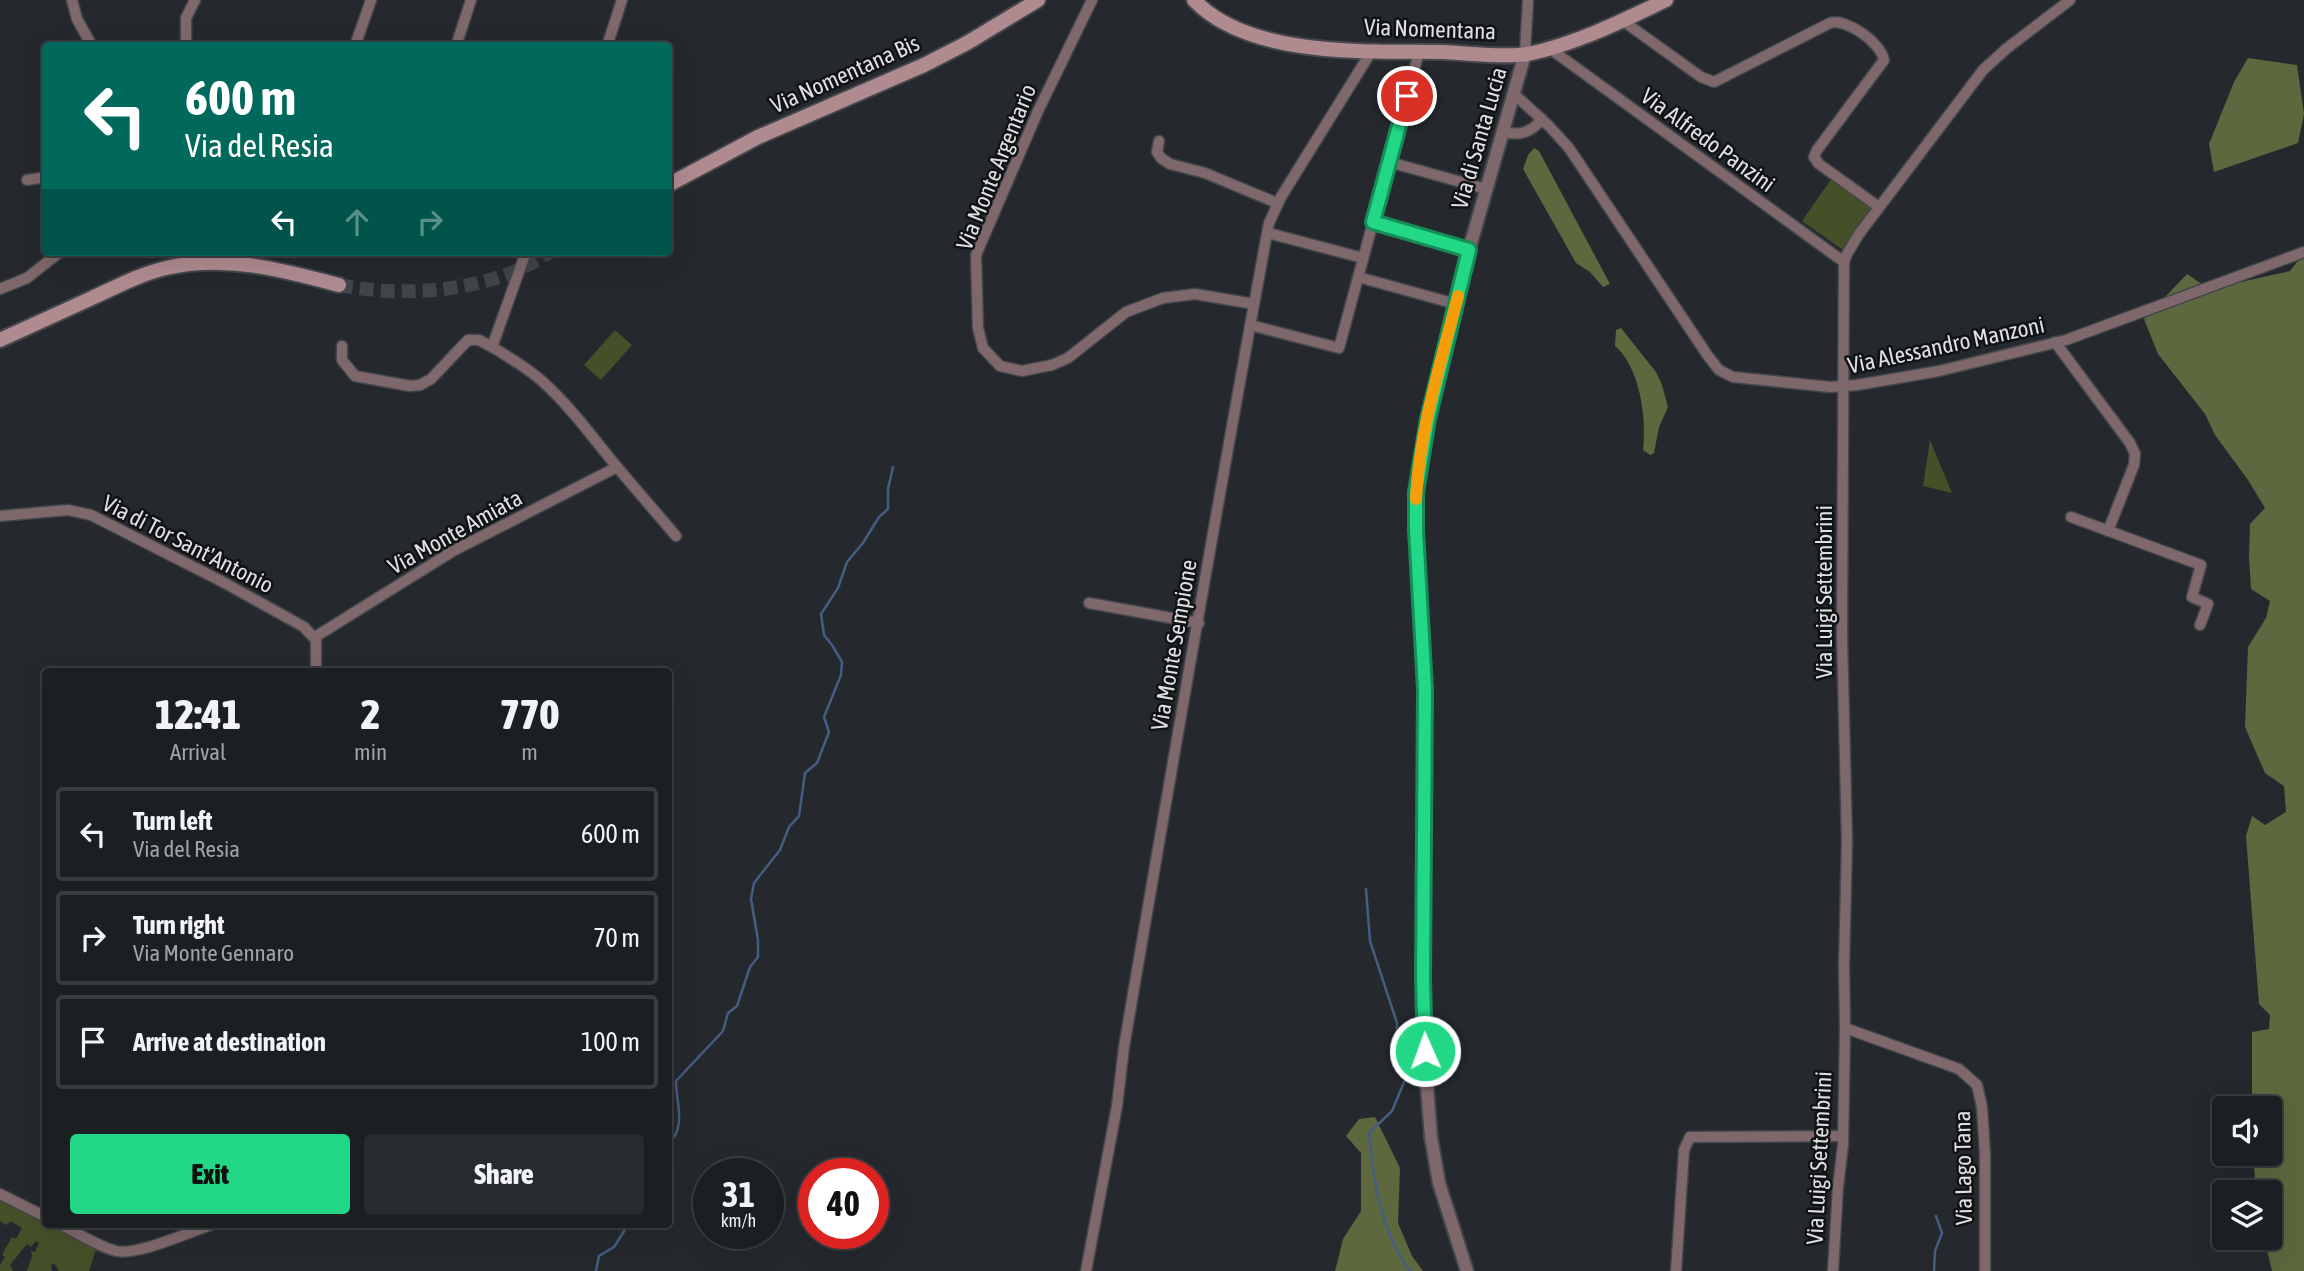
<!DOCTYPE html>
<style>
:root{--surface:#1c1f22;--page:#292c2f;--text:#f1f3f6;--muted:#a0a2a5;--line:#3a3d40;--accent:#22d887}
body{margin:0;font-family:"Asap Condensed",sans-serif;background:var(--page);color:var(--text);height:100vh;display:flex;flex-direction:column;font-size:26px;white-space:nowrap}
*{box-sizing:border-box;margin:0}
p{font-size:23px;color:var(--muted)}
.icon{flex:none;width:38px;height:38px;fill:none;stroke:currentColor;stroke-width:2;stroke-linecap:round;stroke-linejoin:round}
.map{position:relative;flex:1;overflow:hidden}
.panel{position:absolute;left:42px;top:668px;width:630px;height:560px;display:flex;flex-direction:column;background:var(--surface);border-radius:7px;box-shadow:0 7px 28px #0002,0 0 0 2px var(--line)}
.panel>*{flex:none}
.guide{position:absolute;left:42px;top:42px;width:630px;height:214px;border-radius:7px;box-shadow:0 7px 28px #0002,0 0 0 2px var(--line);background:#00695c;color:#fff;overflow:hidden}
.fabs{position:absolute;left:2212px;top:1096px;display:grid;gap:14px}
.fabs a{display:grid;place-items:center;width:70px;height:70px;border-radius:7px;background:var(--surface);box-shadow:0 7px 28px #0002,0 0 0 2px var(--line);font-size:35px}
.speed{position:absolute;left:693px;top:1158px;display:flex;gap:14px;font-size:35px;font-weight:700;text-align:center}
.speed>*{display:grid;place-content:center;width:91px;height:91px;border-radius:50%;background:var(--surface);box-shadow:0 7px 28px #0002,0 0 0 2px var(--line);line-height:1}
.speed small{font-size:18px;font-weight:400}
.speed .limit{border:10px solid #d22;background:#fff;color:#111}
.pin{position:absolute;display:grid;place-items:center;width:60px;height:60px;color:#fff;margin:-30px;border:4px solid #fff;border-radius:50%;box-shadow:0 2px 7px #0007}
.me{position:absolute;width:77px;margin:-38px;rotate:358deg;stroke-linejoin:round;filter:drop-shadow(0 0 5px #0008)}
.turn{display:flex;align-items:center;gap:24px;height:147px;padding:0 28px;font-size:32px}
.turn .icon{width:91px;height:91px;stroke-width:2.5}
.turn b{display:block;font-size:49px;line-height:60px}
.lanes{display:flex;align-items:center;height:66px;padding:0 28px;background:#0003;justify-content:center;gap:35px;direction:ltr}
.lanes .off{opacity:.35}
.eta{display:flex;justify-content:space-evenly;align-items:center;height:119px;text-align:center}
.eta b{font-size:42px;font-weight:800;line-height:49px}
.action{display:flex;gap:14px;margin-top:auto;padding:14px 28px}
.action a{flex:1;height:80px;border-radius:7px;background:var(--accent);color:#111;font-size:28px;font-weight:800;line-height:80px;text-align:center}
.action a+a{background:var(--page);color:var(--text)}
ul{padding:0;list-style:none}
li{display:flex;align-items:center;gap:21px;height:94px;margin:0 14px 10px;padding:0 14px;border:4px solid var(--line);border-radius:7px}
li div{flex:1}
li b{display:block;font-size:26px}
li em{font-style:normal}
.map>svg:first-child{display:block}
.green{fill:#465028}
.forest{fill:#5d683e}
.lines{fill:none;stroke-linecap:round;stroke-linejoin:round}
.stream{stroke:#465c80;stroke-width:2.5}
.secondary-tunnel{stroke:#414449;stroke-width:14;stroke-dasharray:14 7;stroke-linecap:butt}
.minor-casing{stroke:#43464b;stroke-width:13}
.tertiary-casing{stroke:#43464b;stroke-width:16}
.secondary-casing{stroke:#43464b;stroke-width:18}
.minor{stroke:#7e686b;stroke-width:10}
.tertiary{stroke:#7e686b;stroke-width:12}
.secondary{stroke:#af8b90;stroke-width:14}
.route-casing{stroke:#168c58;stroke-width:18}
.route{stroke:#22d887;stroke-width:12}
.slow{stroke:#f59e0b;stroke-width:12}
.labels{text-anchor:middle;stroke-width:5;stroke-linejoin:round;paint-order:stroke}
.street-label{font-size:23px;fill:#dee0e3;stroke:#101214}
</style>
<div class="map">
<svg width="2304" height="1271" viewBox="0 0 2304 1271">
<rect width="100%" height="100%" fill="#25292e"/>
<!-- green -->
<g class="green">
<polygon points="1832,178 1873,207 1843,250 1802,221"/>
<polygon points="615,330 632,345 601,380 584,365"/>
<polygon points="1930,440 1952,493 1923,486"/>
<polygon points="0,1194 45,1219 46,1225 57,1225 97,1246 89,1271 59,1271 54,1263 51,1265 52,1271 27,1271 32,1256 31,1251 35,1252 39,1243 36,1241 31,1247 27,1244 10,1265 13,1271 0,1271 0,1265 5,1257 2,1255 12,1237 16,1239 22,1228 11,1221 6,1225 0,1221"/>
</g>
<!-- forest -->
<g class="forest">
<polygon points="2248,58 2297,65 2304,114 2298,143 2214,172 2209,144 2234,82"/>
<polygon points="1534,148 1539,151 1610,284 1603,287 1590,272 1576,263 1523,169 1528,155"/>
<polygon points="2304,253 2304,1271 2272,1271 2264,1237 2270,1237 2270,1192 2256,1192 2253,1153 2270,1153 2270,1108 2252,1108 2252,1032 2269,1029 2270,1015 2259,1004 2246,836 2252,816 2265,825 2286,812 2284,786 2265,773 2245,727 2248,647 2266,618 2270,601 2251,589 2249,556 2250,524 2265,508 2248,480 2215,435 2205,414 2158,354 2144,319 2187,274 2209,289 2290,271"/>
<path d="M 1621,328 L 1656,372 L 1662,385 L 1668,407 L 1659,427 L 1654,453 L 1650,455 L 1643,450 C 1647,419 1640,367 1615,346 L 1616,330 Z"/>
<polygon points="1375,1117 1400,1168 1398,1223 1412,1256 1423,1271 1335,1271 1343,1239 1361,1211 1361,1153 1346,1136 1359,1119"/>
</g>
<g class="lines">
<!-- stream -->
<g class="stream">
<path d="M 1366,889 L 1370,941 L 1397,1023 L 1396,1046 L 1406,1060 L 1407,1075 L 1392,1111 L 1369,1133 C 1374,1182 1380,1230 1410,1271"/>
<path d="M 668,1144 C 687,1128 676,1102 676,1081 L 723,1031 L 728,1013 L 737,1006 L 750,967 L 758,957 L 758,940 L 751,899 L 754,883 L 780,850 L 789,827 L 799,816 L 805,773 L 817,763 L 829,732 L 824,717 L 841,675 L 842,662 L 832,645 L 824,635 L 821,614 L 838,588 L 847,562 L 863,543 L 879,517 L 888,509 L 888,489 L 893,467"/>
<polyline points="596,1271 599,1256 614,1247 628,1225"/>
<polyline points="1934,1271 1935,1251 1942,1233 1936,1216"/>
</g>
<!-- secondary-tunnel -->
<path class="secondary-tunnel" d="M 339,285 C 397,296 456,293 511,273 C 525,268 537,259 550,252"/>
<defs>
<g id="minor">
<polyline points="72,0 77,19 92,46"/>
<polyline points="1092,0 1038,111 976,255 978,328 983,348 1000,366 1022,371 1052,365 1068,358 1126,312 1163,298 1195,294 1254,304"/>
<path d="M 1623,21 L 1701,77 L 1714,82 L 1830,23 C 1847,18 1881,43 1884,60 L 1817,150 L 1814,157 L 1819,164 L 1879,207"/>
<polyline points="186,46 186,18 195,0"/>
<polyline points="355,46 371,0"/>
<polyline points="456,46 471,0"/>
<polyline points="607,46 622,0"/>
<polyline points="1549,48 1844,262"/>
<polyline points="1525,54 1528,0"/>
<polyline points="1513,93 1549,126 1569,148 1708,356 1719,370 1733,377 1830,387 1857,385 1939,371 2066,340 2304,252"/>
<path d="M 1502,132 C 1519,136 1531,133 1542,119"/>
<polyline points="1159,141 1157,152 1161,158 1170,164 1205,173 1277,203"/>
<polyline points="1389,162 1486,189"/>
<polyline points="27,180 46,177"/>
<polyline points="1373,222 1469,250"/>
<polyline points="1268,233 1363,258"/>
<polyline points="1358,277 1456,304"/>
<polyline points="0,289 27,278 60,252"/>
<polyline points="1250,325 1339,348 1419,52"/>
<polyline points="2055,342 2130,443 2135,454 2134,465 2108,531"/>
<polyline points="342,346 342,360 355,376 410,386 420,385 431,379 468,340 479,340 492,347"/>
<polyline points="617,467 676,536"/>
<polyline points="0,516 68,510 91,515 221,581 304,627 316,640 316,672"/>
<polyline points="2071,517 2201,565 2192,597 2208,604 2200,625"/>
<polyline points="1089,603 1199,623"/>
<path d="M 315,637 L 453,551 L 617,467 C 593,438 570,406 542,381 C 527,368 509,357 492,347 L 526,252"/>
<polyline points="1845,1028 1959,1069 1977,1085 1982,1107 1985,1153 1985,1271"/>
<polyline points="0,1194 46,1217"/>
<path d="M 62,1225 C 79,1234 97,1246 116,1251 C 137,1256 189,1232 211,1225"/>
<path d="M 1086,1271 L 1117,1106 L 1124,1047 C 1171,772 1218,497 1269,223 L 1281,197 L 1371,52"/>
<polyline points="1676,1271 1684,1150 1690,1137 1843,1136"/>
<polyline points="1833,1271 1838,1187 1843,1145 1845,1028 1844,966 1847,842 1842,634 1844,262 1847,254 1859,234 1983,70 2006,49 2070,0"/>
</g>
<polyline id="tertiary" points="1467,1271 1439,1183 1431,1137 1426,1075 1423,979 1425,689 1416,530 1417,493 1428,419 1469,250 1525,54"/>
<g id="secondary">
<path d="M 1194,0 C 1249,58 1368,51 1443,52 C 1467,53 1505,58 1528,54 C 1576,44 1622,21 1666,0"/>
<polyline points="668,185 758,137 924,65 967,43 1038,0"/>
<path d="M 0,340 C 31,326 61,312 92,298 C 116,287 140,274 166,268 C 224,254 283,270 339,285"/>
</g>
</defs>
<!-- minor casing -->
<use href="#minor" class="minor-casing"/>
<!-- tertiary casing -->
<use href="#tertiary" class="tertiary-casing"/>
<!-- secondary casing -->
<use href="#secondary" class="secondary-casing"/>
<!-- minor -->
<use href="#minor" class="minor"/>
<!-- tertiary -->
<use href="#tertiary" class="tertiary"/>
<!-- secondary -->
<use href="#secondary" class="secondary"/>
</g>
<g class="lines">
<defs>
<polyline id="route" points="1407,96 1373,222 1469,250 1428,419 1416,492 1416,530 1425,689 1423,979 1425,1051"/>
</defs>
<!-- route casing -->
<use href="#route" class="route-casing"/>
<!-- route -->
<use href="#route" class="route"/>
<!-- slow -->
<path class="slow" d="M 1416,499 C 1419,431 1441,362 1458,296"/>
</g>
<g class="labels">
<!-- street labels -->
<g class="street-label">
<text transform="translate(1430 29) rotate(2)" y="8">Via Nomentana</text>
<text transform="translate(845 74) rotate(-24)" y="8">Via Nomentana Bis</text>
<text transform="translate(1479 138) rotate(-74)" y="8">Via di Santa Lucia</text>
<text transform="translate(1708 140) rotate(36)" y="8">Via Alfredo Panzini</text>
<text transform="translate(996 167) rotate(-68)" y="8">Via Monte Argentario</text>
<text transform="translate(1946 345) rotate(-12)" y="8">Via Alessandro Manzoni</text>
<text transform="translate(455 532) rotate(-29)" y="8">Via Monte Amiata</text>
<text transform="translate(188 544) rotate(27)" y="8">Via di Tor Sant'Antonio</text>
<text transform="translate(1824 592) rotate(-90)" y="8">Via Luigi Settembrini</text>
<text transform="translate(1174 645) rotate(-80)" y="8">Via Monte Sempione</text>
<text transform="translate(1819 1158) rotate(-87)" y="8">Via Luigi Settembrini</text>
<text transform="translate(1963 1168) rotate(-91)" y="8">Via Lago Tana</text>
</g>
</g>
</svg>
<div class="fabs">
<a><svg class="icon" aria-label="sound" viewBox="0 0 24 24"><path d="M4 9h4l5-4v14l-5-4H4zM17 9q2 3 0 6"/></svg></a>
<a><svg class="icon" aria-label="layers" viewBox="0 0 24 24"><path d="M12 4l9 5-9 5-9-5zM3 14l9 5 9-5"/></svg></a>
</div>
<div class="speed"><div>31<small>km/h</small></div><div class="limit">40</div></div>
<div class="pin" style="left:1407px;top:96px;background:#d93025"><svg class="icon" aria-label="arrive" viewBox="0 0 24 24"><path d="M6 21V4h12l-3 4 3 4H6"/></svg></div>
<svg class="me" style="left:1425px;top:1051px" viewBox="-20 -20 40 40"><circle r="17" fill="#22d887" stroke="#fff" stroke-width="3"/><path d="M0-11L8 9 0 5-8 9z" fill="#fff"/></svg>
<div class="guide">
<div class="turn"><svg class="icon" aria-label="left" viewBox="0 0 24 24"><path d="M17 20v-9H6M10 6l-5 5 5 5"/></svg><div><b>600 m</b>Via del Resia</div></div>
<div class="lanes"><svg class="icon" aria-label="left" viewBox="0 0 24 24"><path d="M17 20v-9H6M10 6l-5 5 5 5"/></svg><svg class="icon off" aria-label="ahead" viewBox="0 0 24 24"><path d="M12 20V5M6 11l6-6 6 6"/></svg><svg class="icon off" aria-label="right" viewBox="0 0 24 24"><path d="M7 20v-9h11M14 6l5 5-5 5"/></svg></div>
</div>
<section class="panel">
<div class="eta">
<div><b>12:41</b><p>Arrival</p></div>
<div><b>2</b><p>min</p></div>
<div><b>770</b><p>m</p></div>
</div>
<ul>
<li><svg class="icon" aria-label="left" viewBox="0 0 24 24"><path d="M17 20v-9H6M10 6l-5 5 5 5"/></svg><div><b>Turn left</b><p>Via del Resia</p></div><em>600 m</em></li>
<li><svg class="icon" aria-label="right" viewBox="0 0 24 24"><path d="M7 20v-9h11M14 6l5 5-5 5"/></svg><div><b>Turn right</b><p>Via Monte Gennaro</p></div><em>70 m</em></li>
<li><svg class="icon" aria-label="arrive" viewBox="0 0 24 24"><path d="M6 21V4h12l-3 4 3 4H6"/></svg><div><b>Arrive at destination</b></div><em>100 m</em></li>
</ul>
<div class="action"><a>Exit</a><a>Share</a></div>
</section>
</div>
